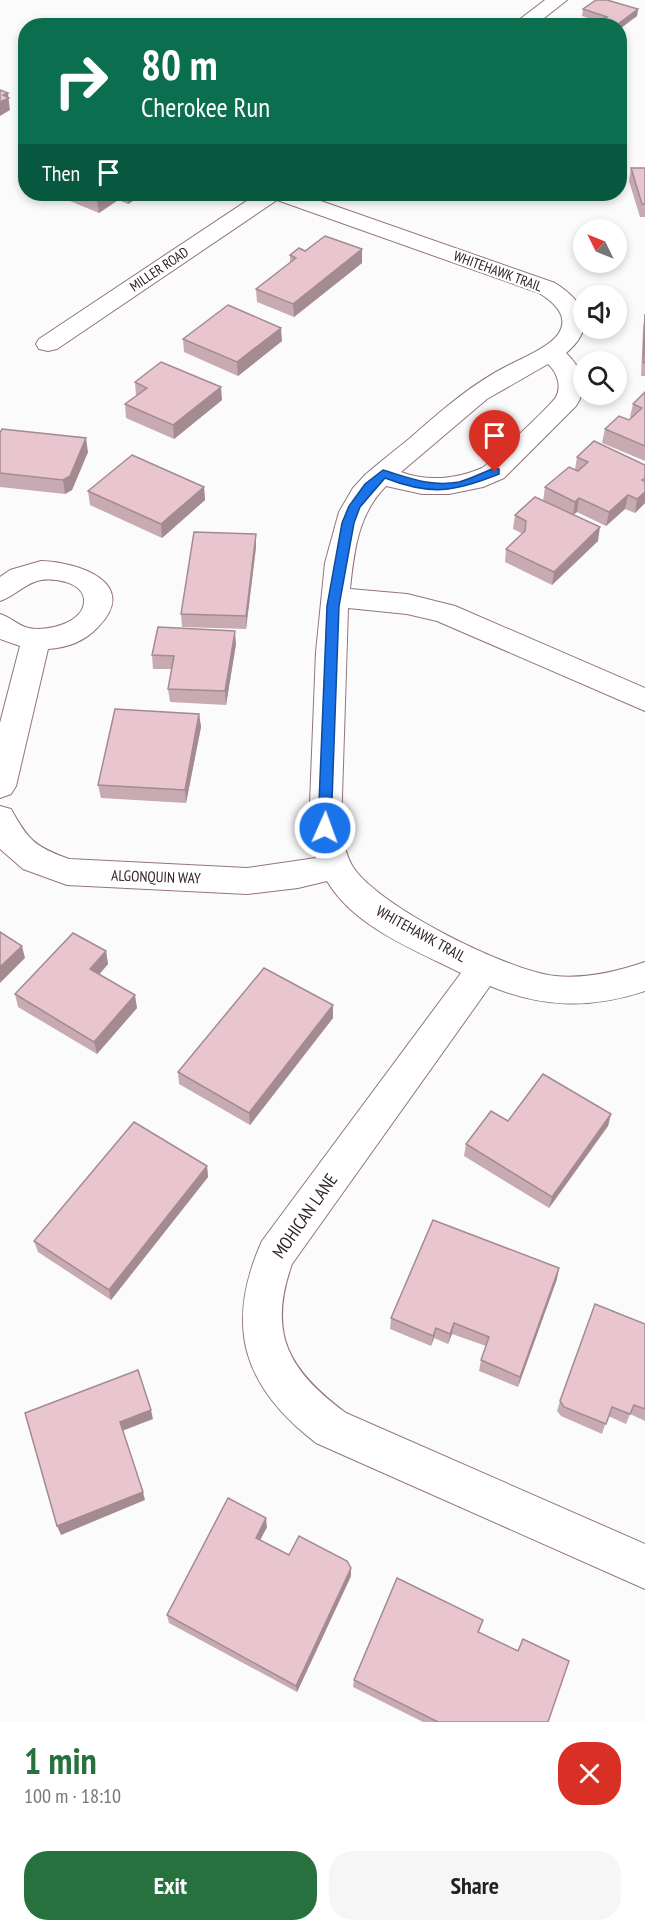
<!DOCTYPE html>
<meta charset="utf-8">
<style>
:root{--surface:#fff;--page:#f6f6f6;--text:#222;--muted:#767676;--accent:#27713e}
body{margin:0;font-family:"PT Sans Narrow",sans-serif;background:var(--page);color:var(--text);height:100vh;display:flex;flex-direction:column;font-size:22px;white-space:nowrap}
*{box-sizing:border-box;margin:0}
p{font-size:20px;color:var(--muted)}
.icon{flex:none;width:33px;height:33px;fill:none;stroke:currentColor;stroke-width:2;stroke-linecap:round;stroke-linejoin:round}
.map{position:relative;height:1722px;overflow:hidden}
.details{display:flex;flex-direction:column;background:var(--surface);flex:1}
.details>*{flex:none}
.banner{position:absolute;left:18px;top:18px;width:609px;height:183px;border-radius:24px;box-shadow:0 3px 9px #0003;background:#0b6e4f;color:#fff;overflow:hidden}
.needle{width:39px;rotate:313deg}
.tools{position:absolute;left:573px;top:219px;display:grid;gap:12px}
.tools a{display:grid;place-items:center;width:54px;height:54px;border-radius:50%;background:var(--surface);box-shadow:0 3px 9px #0003;font-size:30px}
.pin{position:absolute;display:grid;place-items:center;width:51px;height:51px;color:#fff;margin:-62px -26px;border-radius:50% 50% 50% 0;rotate:-45deg;box-shadow:0 0 6px #0007}
.pin .icon{rotate:45deg}
.me{position:absolute;width:66px;margin:-33px;rotate:2deg;stroke-linejoin:round;filter:drop-shadow(0 0 4px #0008)}
.turn{display:flex;align-items:center;gap:21px;height:126px;padding:0 24px;font-size:27px}
.turn .icon{width:78px;height:78px;stroke-width:2.5}
.turn b{display:block;font-size:42px;line-height:51px}
.then{display:flex;align-items:center;height:57px;padding:0 24px;background:#0003;gap:12px;font-size:22px}
.round{display:grid;place-items:center;flex:none;width:63px;height:63px;border-radius:24px;background:var(--page)}
.headline{display:flex;align-items:center;justify-content:space-between;height:102px;padding:0 24px}
h1{font-size:36px;font-weight:700;line-height:45px;color:var(--accent)}
.cta{display:flex;gap:12px;margin-top:auto;padding:12px 24px}
.cta a{flex:1;height:69px;border-radius:24px;background:var(--accent);color:#fff;font-size:24px;font-weight:700;line-height:69px;text-align:center}
.cta a+a{background:var(--page);color:var(--text)}
.map>svg:first-child{display:block}
.lines{fill:none;stroke-linecap:round;stroke-linejoin:round}
.minor-casing{stroke:#94747c;stroke-width:2}
.minor{fill:#fff;fill-rule:evenodd}
.wall{fill:#c8aab2}
.shaded-wall{fill:#a38b91}
.building{fill:#e9c6cf;stroke:#a38b91;stroke-width:1.5}
.route{fill:#1a73e8;stroke:#114b97;stroke-width:1.5}
.labels{text-anchor:middle;stroke-width:4.5;stroke-linejoin:round;paint-order:stroke}
.far-street-label{font-size:14px;fill:#302326;stroke:#fff}
.street-label{font-size:15px;fill:#302326;stroke:#fff}
.near-street-label{font-size:18px;fill:#302326;stroke:#fff}
</style>
<div class="map">
<svg width="645" height="1722" viewBox="0 0 645 1722">
<rect width="100%" height="100%" fill="#fbfbfb"/>
<g class="lines">
<defs>
<g id="minor">
<polygon points="545,0 567,0 534,26 511,26"/>
<path d="M 257,194 L 301,194 L 555,283 C 587,303 596,328 566,353 C 582,368 589,387 576,406 L 504,478 L 483,487 L 449,494 L 422,494 L 386,486 C 358,514 354,551 350,589 L 407,594 L 455,606 L 645,688 L 645,711 L 437,621 L 407,614 L 348,608 L 341,828 C 343,841 346,856 353,867 C 379,907 508,971 555,976 C 586,979 616,972 645,962 L 645,991 C 591,1009 543,1008 490,986 L 292,1264 C 267,1334 289,1371 346,1413 L 645,1544 L 645,1589 L 316,1443 C 243,1387 224,1326 262,1241 L 461,973 C 415,950 354,927 327,881 L 298,888 L 247,894 L 67,885 L 23,869 L 0,849 L 0,806 L 11,809 C 28,840 35,847 69,859 L 247,868 L 316,858 L 309,828 L 316,652 L 325,563 L 339,512 L 353,488 L 366,474 C 380,462 394,451 409,439 C 441,411 471,384 509,365 C 523,358 551,346 559,333 C 570,315 552,301 539,293 L 277,200 L 57,349 L 48,351 L 39,349 L 36,344 L 39,339 ZM 548,364 C 557,372 562,386 556,397 C 551,405 489,464 482,468 C 457,479 427,482 401,472 L 487,399 Z"/>
<path d="M 41,561 C 78,562 141,583 98,627 C 85,641 67,648 48,649 L 16,786 L 11,794 L 0,798 L 0,723 L 20,646 L 0,639 L 0,614 C 11,617 18,626 29,628 C 46,632 86,623 84,599 C 82,582 54,578 41,580 C 25,583 15,596 0,601 L 0,577 L 10,570 Z"/>
</g>
</defs>
<!-- minor casing -->
<use href="#minor" class="minor-casing"/>
<!-- minor -->
<use href="#minor" class="minor"/>
</g>
<!-- wall -->
<g class="wall">
<polygon points="583,9 638,9 637,16 620,26 603,26 603,23 582,16"/>
<polygon points="631,168 645,168 645,217 640,217 629,181"/>
<polygon points="65,194 144,194 128,204 118,200 99,213 65,199"/>
<polygon points="305,251 362,263 294,317 257,302 256,289 290,263 290,255"/>
<polygon points="645,314 645,376 641,376 643,328"/>
<polygon points="183,339 282,341 238,376 184,352"/>
<polygon points="135,382 222,400 174,439 126,418 125,404 136,396"/>
<polygon points="645,392 645,461 602,443 605,429 629,420 631,418 630,417 633,404"/>
<polygon points="0,433 88,452 72,490 65,494 0,487"/>
<polygon points="577,457 645,465 645,503 635,513 625,509 606,526 577,512 573,515 598,541 552,585 505,562 506,549 523,534 513,529 515,515 543,501 545,487 575,469"/>
<polygon points="204,487 205,500 162,538 90,505 88,491"/>
<polygon points="256,534 256,547 246,629 182,627 181,614"/>
<polygon points="236,644 226,705 170,702 168,689 172,669 153,669 152,655"/>
<polygon points="199,714 201,727 186,803 101,798 98,785"/>
<polygon points="106,951 108,964 99,974 137,1008 97,1054 18,1007 15,994"/>
<polygon points="333,1018 250,1125 179,1084 178,1072"/>
<polygon points="611,1114 608,1126 549,1208 464,1156 466,1144 508,1121"/>
<polygon points="207,1166 208,1177 111,1300 38,1252 34,1241"/>
<polygon points="557,1279 518,1387 479,1371 481,1360 486,1346 452,1334 448,1344 434,1338 431,1346 390,1329 391,1318"/>
<polygon points="645,1324 645,1421 630,1414 626,1424 608,1416 602,1434 561,1416 557,1411 560,1401"/>
<polygon points="267,1527 260,1540 289,1555 351,1568 351,1576 297,1692 169,1623 167,1615"/>
<polygon points="481,1627 479,1632 548,1722 423,1722 353,1687 354,1680"/>
</g>
<!-- shaded-wall -->
<g class="shaded-wall">
<polygon points="638,9 637,16 620,29 618,24"/>
<polygon points="8,93 10,110 0,116 0,102 3,95"/>
<polygon points="107,194 117,194 118,200 99,213 97,200"/>
<polygon points="127,194 144,194 128,204"/>
<polygon points="362,249 362,263 294,317 293,304"/>
<polygon points="281,328 282,341 238,376 237,362"/>
<polygon points="221,387 222,400 174,439 173,425"/>
<polygon points="86,438 88,452 72,490 65,494 63,480"/>
<polygon points="204,487 205,500 162,538 161,524"/>
<polygon points="645,492 645,503 635,513 637,499"/>
<polygon points="628,495 625,509 606,526 609,512"/>
<polygon points="579,498 577,512 573,515 575,502"/>
<polygon points="600,527 598,541 552,585 554,572"/>
<polygon points="256,534 256,547 246,629 246,616"/>
<polygon points="235,631 236,644 226,705 225,691"/>
<polygon points="199,714 201,727 186,803 185,790"/>
<polygon points="22,946 25,958 0,983 0,967"/>
<polygon points="106,951 108,964 93,982 90,969"/>
<polygon points="135,995 137,1008 97,1054 94,1042"/>
<polygon points="333,1005 333,1018 250,1125 249,1113"/>
<polygon points="611,1114 608,1126 549,1208 552,1197"/>
<polygon points="207,1166 208,1177 111,1300 109,1290"/>
<polygon points="559,1268 557,1279 518,1387 520,1377"/>
<polygon points="454,1323 452,1334 448,1344 450,1334"/>
<polygon points="436,1328 434,1338 431,1346 433,1336"/>
<polygon points="151,1410 153,1419 122,1431 120,1422"/>
<polygon points="143,1492 145,1500 61,1535 57,1526"/>
<polygon points="266,1518 267,1527 257,1546 256,1538"/>
<polygon points="351,1568 351,1576 297,1692 296,1686"/>
</g>
<!-- building -->
<g class="building">
<polygon points="596,0 607,0 638,9 618,24 603,19 607,17 583,9"/>
<polygon points="0,90 8,93 3,95 9,98 0,102"/>
<polygon points="631,168 645,168 645,204 642,204"/>
<polygon points="82,194 107,194 97,200"/>
<polygon points="325,236 362,249 293,304 256,289 296,258 290,255 299,248 305,251"/>
<polygon points="228,305 281,328 237,362 183,339"/>
<polygon points="645,314 645,363 643,362"/>
<polygon points="161,362 221,387 173,425 125,404 147,388 135,382"/>
<polygon points="645,392 645,446 605,429 619,416 629,420 642,408 633,404"/>
<polygon points="2,429 86,438 70,476 63,480 0,473 0,433"/>
<polygon points="594,441 645,465 645,478 642,480 645,482 645,492 637,499 628,495 609,512 579,498 575,502 545,487 569,467 578,471 588,462 577,457"/>
<polygon points="132,455 204,487 161,524 88,491"/>
<polygon points="535,497 600,527 554,572 506,549 525,531 526,521 515,515"/>
<polygon points="194,532 256,534 246,616 181,614"/>
<polygon points="158,627 235,631 225,691 168,689 174,656 152,655"/>
<polygon points="115,709 199,714 185,790 98,785"/>
<polygon points="0,932 22,946 0,967"/>
<polygon points="73,933 106,951 90,969 135,995 94,1042 15,994"/>
<polygon points="264,968 333,1005 249,1113 178,1072"/>
<polygon points="543,1074 611,1114 552,1197 466,1144 491,1111 508,1121"/>
<polygon points="134,1122 207,1166 109,1290 34,1241"/>
<polygon points="433,1220 559,1268 520,1377 481,1360 489,1337 454,1323 450,1334 436,1328 433,1336 391,1318"/>
<polygon points="595,1304 645,1324 645,1409 634,1405 630,1414 612,1407 606,1424 564,1407 560,1401"/>
<polygon points="138,1370 151,1410 120,1422 143,1492 57,1526 25,1413"/>
<polygon points="228,1498 266,1518 256,1538 289,1555 299,1536 347,1561 351,1568 296,1686 167,1615"/>
<polygon points="397,1578 483,1620 478,1632 518,1651 523,1639 569,1661 548,1722 438,1722 354,1680"/>
</g>
<!-- route -->
<path class="route" d="M 495,468 L 499,469 L 499,474 C 454,492 431,496 385,478 L 360,507 L 354,523 L 339,606 L 331,828 L 325,834 L 320,832 L 318,828 L 327,606 L 342,523 L 349,506 L 365,484 L 383,470 C 410,478 430,487 459,482 C 471,479 483,472 495,468 Z"/>
<g class="labels">
<!-- far-street labels -->
<g class="far-street-label">
<text transform="translate(159 269) rotate(-34)" y="5">MILLER ROAD</text>
<text transform="translate(498 271) rotate(20)" y="5">WHITEHAWK TRAIL</text>
</g>
<!-- street labels -->
<g class="street-label">
<text transform="translate(156 877) rotate(2)" y="5">ALGONQUIN WAY</text>
<text transform="translate(421 934) rotate(29)" y="5">WHITEHAWK TRAIL</text>
</g>
<!-- near-street labels -->
<g class="near-street-label">
<text transform="translate(305 1216) rotate(-55)" y="6">MOHICAN LANE</text>
</g>
</g>
</svg>
<div class="tools">
<a><svg class="needle" viewBox="-14 -14 28 28"><path d="M0-13l5 13h-10z" fill="#e53935"/><path d="M0 13l5-13h-10z" fill="#767676"/></svg></a>
<a><svg class="icon" aria-label="sound" viewBox="0 0 24 24"><path d="M4 9h4l5-4v14l-5-4H4zM17 9q2 3 0 6"/></svg></a>
<a><svg class="icon" aria-label="search" viewBox="0 0 24 24"><circle cx="10" cy="10" r="6"/><path d="M15 15l6 6"/></svg></a>
</div>
<div class="pin" style="left:495px;top:472px;background:#d93025"><svg class="icon" aria-label="arrive" viewBox="0 0 24 24"><path d="M6 21V4h12l-3 4 3 4H6"/></svg></div>
<svg class="me" style="left:325px;top:828px" viewBox="-20 -20 40 40"><circle r="17" fill="#1a73e8" stroke="#fff" stroke-width="3"/><path d="M0-11L8 9 0 5-8 9z" fill="#fff"/></svg>
<div class="banner">
<div class="turn"><svg class="icon" aria-label="right" viewBox="0 0 24 24"><path d="M7 20v-9h11M14 6l5 5-5 5"/></svg><div><b>80 m</b>Cherokee Run</div></div>
<div class="then">Then<svg class="icon" aria-label="arrive" viewBox="0 0 24 24"><path d="M6 21V4h12l-3 4 3 4H6"/></svg></div>
</div>
</div>
<section class="details">
<div class="headline"><div><h1>1 min</h1><p>100 m · 18:10</p></div><a class="round" style="background:#d93025;color:#fff"><svg class="icon" aria-label="close" viewBox="0 0 24 24"><path d="M6 6l12 12M18 6L6 18"/></svg></a></div>
<div class="cta"><a>Exit</a><a>Share</a></div>
</section>
